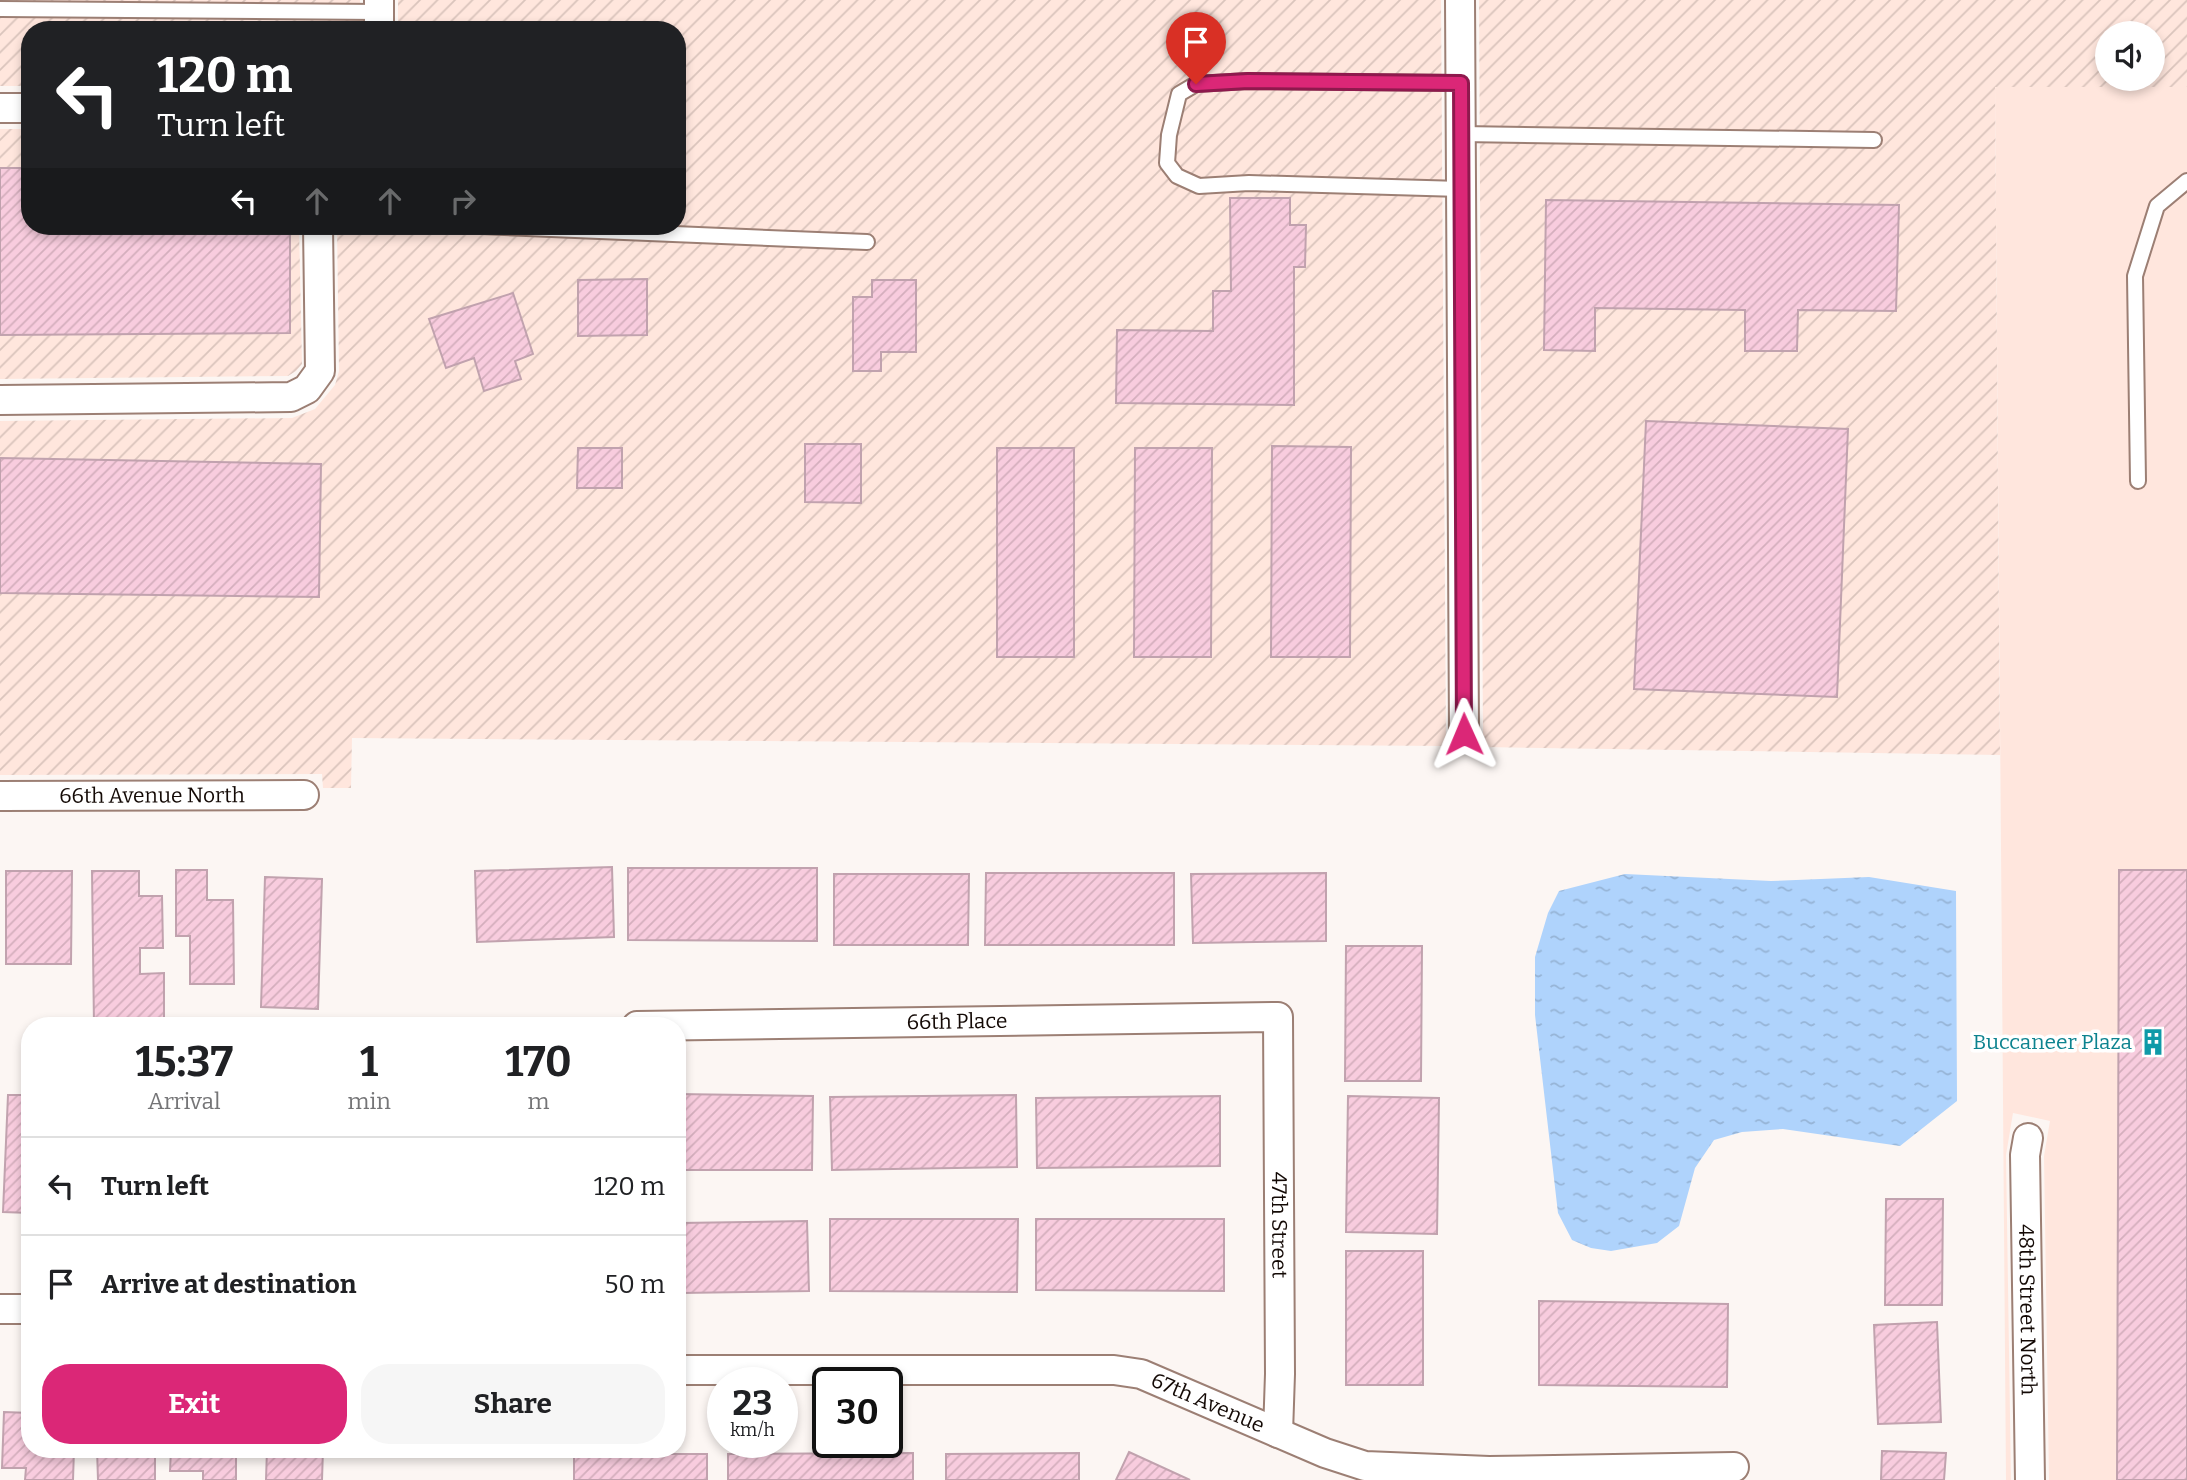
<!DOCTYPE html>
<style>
:root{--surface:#fff;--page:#f6f6f6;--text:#202124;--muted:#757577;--line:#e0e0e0;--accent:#db2777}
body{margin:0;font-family:Bitter,serif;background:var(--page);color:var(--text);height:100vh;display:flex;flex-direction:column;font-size:26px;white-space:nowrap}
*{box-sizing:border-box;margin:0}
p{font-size:23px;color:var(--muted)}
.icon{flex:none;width:38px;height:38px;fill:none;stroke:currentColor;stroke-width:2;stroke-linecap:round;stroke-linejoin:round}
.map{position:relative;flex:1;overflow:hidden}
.drawer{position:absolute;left:21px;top:1017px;width:665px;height:441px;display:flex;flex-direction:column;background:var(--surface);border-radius:28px;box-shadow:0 4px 10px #0003}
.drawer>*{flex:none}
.top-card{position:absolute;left:21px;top:21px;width:665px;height:214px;border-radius:28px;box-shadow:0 4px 10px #0003;background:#202124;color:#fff;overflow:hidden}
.fabs{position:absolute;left:2095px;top:21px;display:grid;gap:14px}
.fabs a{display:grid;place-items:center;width:70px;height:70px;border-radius:50%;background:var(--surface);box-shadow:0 4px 10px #0003;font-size:35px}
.speed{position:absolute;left:707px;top:1367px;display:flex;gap:14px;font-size:35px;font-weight:700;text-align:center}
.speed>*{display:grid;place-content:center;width:91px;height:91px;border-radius:50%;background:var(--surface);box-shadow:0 4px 10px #0003;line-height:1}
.speed small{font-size:18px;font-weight:400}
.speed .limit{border:4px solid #111;border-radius:10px;background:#fff;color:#111}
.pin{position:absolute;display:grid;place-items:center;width:60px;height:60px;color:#fff;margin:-72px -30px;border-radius:50% 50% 50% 0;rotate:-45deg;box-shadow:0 0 7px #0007}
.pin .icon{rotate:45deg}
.me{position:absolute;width:77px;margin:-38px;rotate:359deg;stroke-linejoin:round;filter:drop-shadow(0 0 5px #0008)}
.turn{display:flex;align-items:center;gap:24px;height:147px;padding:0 21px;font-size:32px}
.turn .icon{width:91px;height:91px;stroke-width:2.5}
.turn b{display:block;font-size:49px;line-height:60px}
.lanes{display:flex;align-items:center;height:66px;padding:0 21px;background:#0003;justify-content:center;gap:35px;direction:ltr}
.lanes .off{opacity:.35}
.eta{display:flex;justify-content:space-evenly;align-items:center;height:119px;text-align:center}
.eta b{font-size:42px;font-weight:700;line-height:49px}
.button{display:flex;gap:14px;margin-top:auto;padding:14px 21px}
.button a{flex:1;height:80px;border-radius:28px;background:var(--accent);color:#fff;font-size:28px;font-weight:700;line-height:80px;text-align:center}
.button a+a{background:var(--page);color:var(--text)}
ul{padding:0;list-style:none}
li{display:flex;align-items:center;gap:21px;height:98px;padding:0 21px;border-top:2px solid var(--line)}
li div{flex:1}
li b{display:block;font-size:26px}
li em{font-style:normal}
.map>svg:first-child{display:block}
.built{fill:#ffe6dd}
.industrial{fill:url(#industrial-furrows);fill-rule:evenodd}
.water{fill:url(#water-ripples)}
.building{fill:url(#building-hatch);stroke:#c1a2ae;stroke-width:2}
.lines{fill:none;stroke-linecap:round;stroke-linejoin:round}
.lane-casing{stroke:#9c7f74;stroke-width:18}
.street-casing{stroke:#9c7f74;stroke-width:32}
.lane{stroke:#fff;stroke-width:14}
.street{stroke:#fff;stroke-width:28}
.route-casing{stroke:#8e194d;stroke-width:18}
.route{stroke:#db2777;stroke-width:12}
.labels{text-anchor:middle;stroke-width:7;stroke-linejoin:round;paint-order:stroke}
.street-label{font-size:21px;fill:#130905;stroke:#fff}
.culture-label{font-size:21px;fill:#0d838f;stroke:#fff;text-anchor:end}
</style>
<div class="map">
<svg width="2187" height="1480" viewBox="0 0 2187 1480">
<defs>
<pattern id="industrial-furrows" width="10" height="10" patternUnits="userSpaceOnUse" patternTransform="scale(1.75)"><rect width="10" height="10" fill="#ffe6dd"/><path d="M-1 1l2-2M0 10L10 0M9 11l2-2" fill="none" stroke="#dac4bc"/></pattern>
<pattern id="water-ripples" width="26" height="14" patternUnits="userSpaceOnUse" patternTransform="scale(1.75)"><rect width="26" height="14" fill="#afd3fc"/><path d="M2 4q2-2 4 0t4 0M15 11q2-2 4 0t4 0" fill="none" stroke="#96b4d6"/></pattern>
<pattern id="building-hatch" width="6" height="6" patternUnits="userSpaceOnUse" patternTransform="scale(1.75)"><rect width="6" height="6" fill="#f8ccde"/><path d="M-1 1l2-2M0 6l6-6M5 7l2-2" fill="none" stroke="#d4aebd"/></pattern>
</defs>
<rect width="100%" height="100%" fill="#fcf6f3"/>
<!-- built -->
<polygon class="built" points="1995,86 2187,87 2187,1480 2049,1480 2044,1156 2050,1121 2013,1113 2006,1155 2011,1480 2006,1480"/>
<!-- industrial -->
<g class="industrial">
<polygon points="0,0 360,0 360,30 30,30 30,86 0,86"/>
<polygon points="398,0 1441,0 1446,746 352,738 351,788 323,788 322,774 0,775 0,421 292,418 315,409 335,385 339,371 337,226 677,226 677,30 398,30"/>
<path d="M 1479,0 L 2187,0 L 2187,87 L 1995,87 L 2000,755 L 1483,747 ZM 2107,33 L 2152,33 L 2152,79 L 2107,79 Z"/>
<polygon points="0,129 30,129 30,226 299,226 302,364 296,371 288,376 0,379"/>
</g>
<!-- water -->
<polygon class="water" points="1625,874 1771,881 1869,877 1956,891 1957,1101 1900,1146 1783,1129 1742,1132 1714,1140 1695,1168 1679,1226 1657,1243 1611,1251 1591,1248 1572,1240 1558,1213 1535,1015 1535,957 1548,913 1559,891"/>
<!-- building -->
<g class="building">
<polygon points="0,168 30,168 30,226 290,226 290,333 0,335"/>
<polygon points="1230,198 1290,198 1290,225 1306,225 1305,267 1294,267 1294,405 1116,403 1117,330 1213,331 1213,291 1231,291"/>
<polygon points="1546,200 1899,205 1896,311 1798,310 1797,351 1745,351 1745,310 1595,308 1595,351 1544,350"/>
<polygon points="647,279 647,335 578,336 578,280"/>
<polygon points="872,280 916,280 916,352 881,352 881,371 853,371 853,297 872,297"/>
<polygon points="513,293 533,354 515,361 521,379 484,391 474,358 446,368 429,319"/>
<polygon points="1646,421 1848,429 1837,697 1634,689"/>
<polygon points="805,444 861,444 861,503 805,502"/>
<polygon points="1272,446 1351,447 1350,657 1271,657"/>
<polygon points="578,448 622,448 622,488 577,488"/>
<rect x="997" y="448" width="77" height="209"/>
<polygon points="1135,448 1212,448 1211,657 1134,657"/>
<polygon points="0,458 321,464 319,597 0,593"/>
<polygon points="612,867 614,937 477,942 475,871"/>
<polygon points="628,868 817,868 817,941 628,940"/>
<polygon points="176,870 207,870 207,900 233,900 234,984 190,984 190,936 176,936"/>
<polygon points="2119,870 2187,870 2187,1480 2117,1480"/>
<polygon points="6,871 72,871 71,964 6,964"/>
<polygon points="92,871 139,871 139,896 162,896 163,948 140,948 140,974 164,973 164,1025 94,1026"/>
<polygon points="986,873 1174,873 1174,945 985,945"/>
<polygon points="1326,873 1326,941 1193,943 1191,874"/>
<polygon points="834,874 969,874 968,945 834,945"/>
<polygon points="265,877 322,879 318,1009 261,1007"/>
<polygon points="1346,946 1422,946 1421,1081 1345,1081"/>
<polygon points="677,1094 813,1096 812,1170 677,1170"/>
<polygon points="8,1095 30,1095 30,1213 3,1212"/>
<polygon points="1016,1095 1017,1167 832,1170 830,1097"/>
<polygon points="1220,1096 1220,1166 1037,1168 1036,1098"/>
<polygon points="1348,1096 1439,1098 1437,1234 1346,1232"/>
<polygon points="1886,1199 1943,1199 1942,1305 1885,1305"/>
<polygon points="830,1219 1018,1219 1017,1292 830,1291"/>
<polygon points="1036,1219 1224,1219 1224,1291 1036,1290"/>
<polygon points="807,1221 809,1291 681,1293 680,1223"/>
<rect x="1346" y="1251" width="77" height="134"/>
<polygon points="1539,1301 1728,1304 1727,1387 1539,1385"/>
<polygon points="1937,1322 1941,1422 1878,1424 1874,1325"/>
<polygon points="4,1412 30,1413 30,1449 74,1449 73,1480 25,1480 26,1468 2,1468"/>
<polygon points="97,1449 155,1449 155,1480 98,1480"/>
<polygon points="171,1449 236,1449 236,1480 203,1480 203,1471 170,1471"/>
<polygon points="267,1449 323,1449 322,1480 266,1480"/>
<polygon points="1882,1451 1946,1453 1944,1480 1881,1480"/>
<polygon points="1129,1452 1190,1480 1116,1480"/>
<polygon points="913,1453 913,1480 728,1480 728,1454"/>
<polygon points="1079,1453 1079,1480 946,1480 946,1454"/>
<rect x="574" y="1454" width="133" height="26"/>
</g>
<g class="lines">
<defs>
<g id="lane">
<polyline points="0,9 379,12"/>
<polyline points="1461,83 1248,81 1196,84 1179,94 1169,135 1167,163 1177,176 1199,186 1249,183 1461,189"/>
<polyline points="1461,134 1874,140"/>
<polyline points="481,226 867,242"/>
<polyline points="2138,481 2135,276 2157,206 2187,181"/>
</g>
<g id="street">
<polyline points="379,0 379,30"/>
<polyline points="1460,0 1464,734"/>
<polyline points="0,108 30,108"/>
<polyline points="0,400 291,397 307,389 320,371 318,226"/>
<path id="s1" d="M 0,796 L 304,795"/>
<path id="s2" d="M 637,1026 L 1278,1017 L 1280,1374 L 1278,1433"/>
<path id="s3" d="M 2028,1138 L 2025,1155 L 2030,1480"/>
<polyline points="0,1309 30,1309"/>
<path id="s4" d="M 677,1370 L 1114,1370 L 1141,1374 L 1325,1453 L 1365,1466 L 1489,1471 L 1734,1467"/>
</g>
</defs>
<!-- lane casing -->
<use href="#lane" class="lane-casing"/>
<!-- street casing -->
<use href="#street" class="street-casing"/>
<!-- lane -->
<use href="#lane" class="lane"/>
<!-- street -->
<use href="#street" class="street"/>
</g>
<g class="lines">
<defs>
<polyline id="route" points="1196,84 1248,81 1461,83 1464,734"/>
</defs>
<!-- route casing -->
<use href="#route" class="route-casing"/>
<!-- route -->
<use href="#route" class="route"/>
</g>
<!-- icons -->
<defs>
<symbol id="building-bare" viewBox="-9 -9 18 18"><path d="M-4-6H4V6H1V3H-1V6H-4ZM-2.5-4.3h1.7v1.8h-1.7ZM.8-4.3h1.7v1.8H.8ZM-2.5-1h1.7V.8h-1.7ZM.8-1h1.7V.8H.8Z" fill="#0f9aa8" stroke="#fff" stroke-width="2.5" paint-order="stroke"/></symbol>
</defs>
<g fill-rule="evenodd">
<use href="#building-bare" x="2134" y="1023" width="38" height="38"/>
</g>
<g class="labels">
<!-- street labels -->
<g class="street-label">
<text dy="7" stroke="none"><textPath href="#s1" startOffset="152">66th Avenue North</textPath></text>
<text dy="7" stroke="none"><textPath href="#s2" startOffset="320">66th Place</textPath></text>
<text dy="7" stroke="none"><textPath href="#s2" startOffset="849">47th Street</textPath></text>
<text dy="7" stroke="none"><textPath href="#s3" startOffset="172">48th Street North</textPath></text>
<text dy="7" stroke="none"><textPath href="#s4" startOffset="537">67th Avenue</textPath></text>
</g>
<!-- culture labels -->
<g class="culture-label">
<text x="2132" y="1049">Buccaneer Plaza</text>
</g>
</g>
</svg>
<div class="fabs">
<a><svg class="icon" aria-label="sound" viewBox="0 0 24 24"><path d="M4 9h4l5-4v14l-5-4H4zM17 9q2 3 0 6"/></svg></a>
</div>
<div class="speed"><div>23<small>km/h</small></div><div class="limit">30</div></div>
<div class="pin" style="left:1196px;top:84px;background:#d93025"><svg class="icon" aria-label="arrive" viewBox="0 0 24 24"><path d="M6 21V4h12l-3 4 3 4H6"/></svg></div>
<svg class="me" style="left:1464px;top:734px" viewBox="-20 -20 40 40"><path d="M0-17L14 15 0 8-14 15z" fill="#db2777" stroke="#fff" stroke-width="4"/></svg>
<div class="top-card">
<div class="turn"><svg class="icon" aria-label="left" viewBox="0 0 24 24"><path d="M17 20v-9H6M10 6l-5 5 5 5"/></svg><div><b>120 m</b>Turn left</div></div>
<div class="lanes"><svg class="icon" aria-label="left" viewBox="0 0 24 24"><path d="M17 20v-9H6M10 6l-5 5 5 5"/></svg><svg class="icon off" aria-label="ahead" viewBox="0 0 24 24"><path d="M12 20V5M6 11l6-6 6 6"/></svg><svg class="icon off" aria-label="ahead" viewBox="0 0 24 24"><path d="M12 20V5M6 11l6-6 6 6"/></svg><svg class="icon off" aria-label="right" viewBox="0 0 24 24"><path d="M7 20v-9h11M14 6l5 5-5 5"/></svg></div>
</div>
<section class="drawer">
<div class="eta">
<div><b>15:37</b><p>Arrival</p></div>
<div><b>1</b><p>min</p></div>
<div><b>170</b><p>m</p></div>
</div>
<ul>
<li><svg class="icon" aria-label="left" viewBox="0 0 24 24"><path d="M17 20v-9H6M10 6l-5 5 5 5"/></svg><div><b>Turn left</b></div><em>120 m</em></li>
<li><svg class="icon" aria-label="arrive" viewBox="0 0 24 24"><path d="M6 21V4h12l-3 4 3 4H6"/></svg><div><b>Arrive at destination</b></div><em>50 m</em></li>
</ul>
<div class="button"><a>Exit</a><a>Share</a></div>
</section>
</div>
